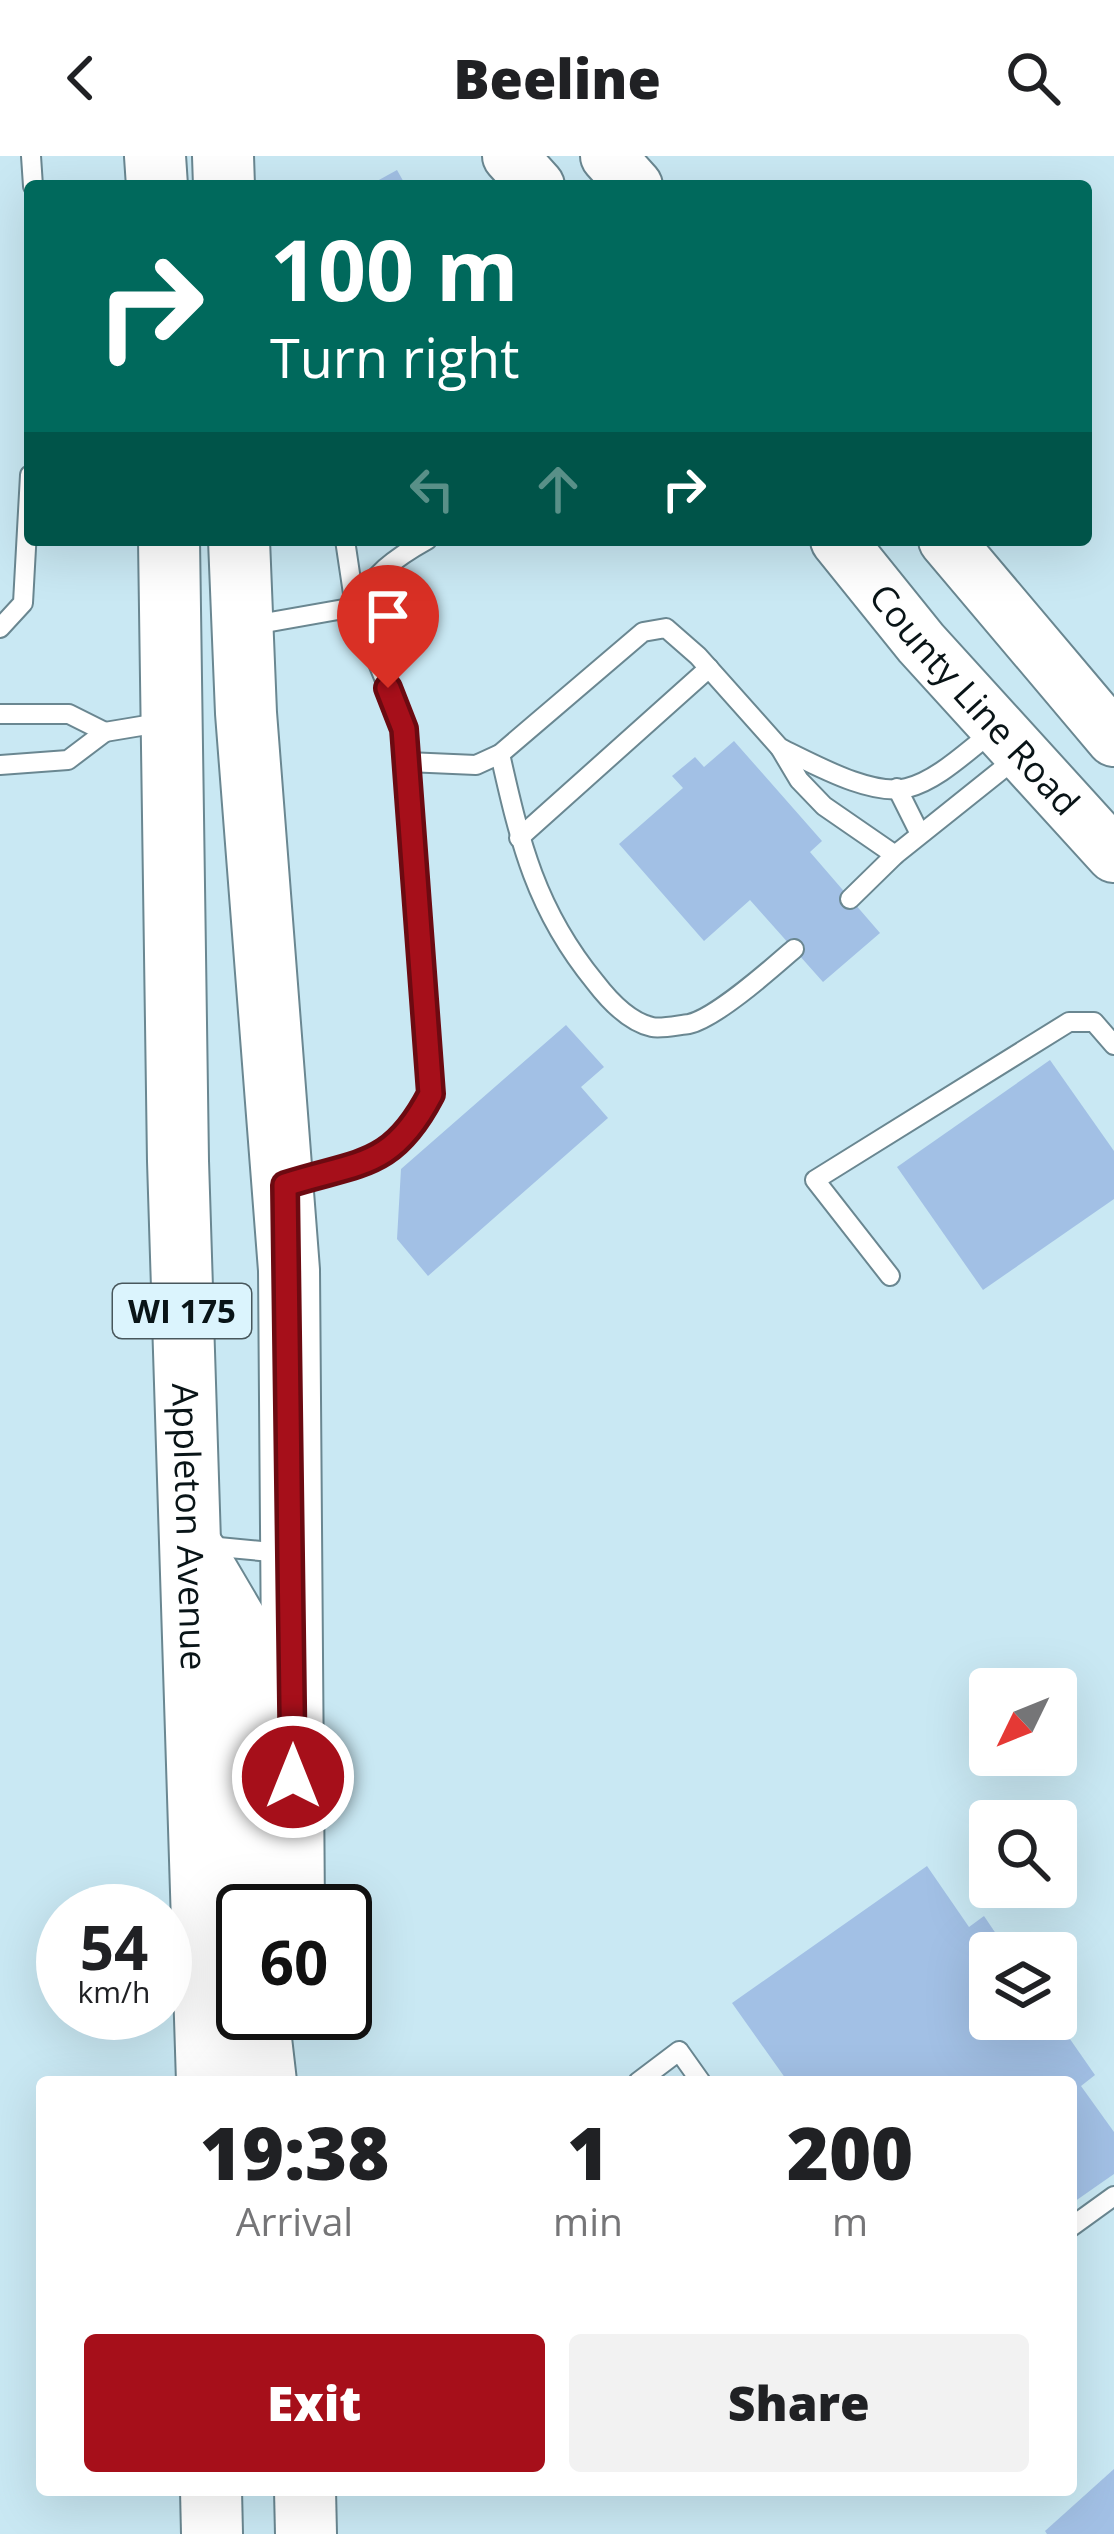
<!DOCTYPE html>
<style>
:root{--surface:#fff;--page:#f2f2f2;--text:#202124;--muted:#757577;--accent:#a60f1a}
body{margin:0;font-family:"Open Sans",sans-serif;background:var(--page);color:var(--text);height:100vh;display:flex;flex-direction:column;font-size:45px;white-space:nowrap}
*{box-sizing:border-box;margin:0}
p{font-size:39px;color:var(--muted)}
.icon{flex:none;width:66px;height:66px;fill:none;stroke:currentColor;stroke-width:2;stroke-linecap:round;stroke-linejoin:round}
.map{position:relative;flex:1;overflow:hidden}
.sheet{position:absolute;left:36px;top:1920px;width:1041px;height:420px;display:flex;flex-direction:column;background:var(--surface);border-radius:12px;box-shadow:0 12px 48px #0002}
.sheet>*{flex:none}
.top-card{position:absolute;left:24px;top:24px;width:1068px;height:366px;border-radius:12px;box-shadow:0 12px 48px #0002;background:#00695c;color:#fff;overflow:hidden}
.needle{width:78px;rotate:227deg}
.tools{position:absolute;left:969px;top:1512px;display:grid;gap:24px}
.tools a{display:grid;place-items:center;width:108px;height:108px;border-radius:12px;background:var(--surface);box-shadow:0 12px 48px #0002;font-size:60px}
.speed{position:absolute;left:36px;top:1728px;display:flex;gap:24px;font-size:60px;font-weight:700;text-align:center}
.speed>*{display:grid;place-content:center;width:156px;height:156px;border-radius:50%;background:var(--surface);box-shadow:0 12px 48px #0002;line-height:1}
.speed small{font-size:30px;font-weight:400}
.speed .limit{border:6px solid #111;border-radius:18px;background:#fff;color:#111}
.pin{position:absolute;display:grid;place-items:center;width:102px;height:102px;color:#fff;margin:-123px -51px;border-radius:50% 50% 50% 0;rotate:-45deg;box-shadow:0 0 12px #0007}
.pin .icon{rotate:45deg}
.me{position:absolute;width:132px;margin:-66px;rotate:0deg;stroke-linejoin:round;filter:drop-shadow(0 0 9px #0008)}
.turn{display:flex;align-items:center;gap:42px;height:252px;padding:0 48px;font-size:54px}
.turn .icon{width:156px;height:156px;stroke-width:2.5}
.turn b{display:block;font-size:84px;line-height:102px}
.lanes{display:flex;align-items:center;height:114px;padding:0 48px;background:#0003;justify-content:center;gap:60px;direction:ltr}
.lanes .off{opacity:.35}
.eta{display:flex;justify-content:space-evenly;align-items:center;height:204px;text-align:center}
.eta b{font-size:72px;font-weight:800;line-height:84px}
.primary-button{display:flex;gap:24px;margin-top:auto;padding:24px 48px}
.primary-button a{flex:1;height:138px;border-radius:12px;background:var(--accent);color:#fff;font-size:48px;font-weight:800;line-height:138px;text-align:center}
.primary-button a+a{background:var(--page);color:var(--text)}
header{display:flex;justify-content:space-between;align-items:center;height:156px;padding:0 48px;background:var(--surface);font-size:54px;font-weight:800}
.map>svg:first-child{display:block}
.building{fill:#a2c0e5}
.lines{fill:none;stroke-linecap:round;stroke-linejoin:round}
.lane-casing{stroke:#6a8791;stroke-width:22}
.secondary-casing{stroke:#6a8791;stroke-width:58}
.primary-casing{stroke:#6a8791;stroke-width:64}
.lane{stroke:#fff;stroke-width:18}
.secondary{stroke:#fff;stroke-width:54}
.primary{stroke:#fff;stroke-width:60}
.route-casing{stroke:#6c0a11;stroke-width:30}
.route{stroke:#a60f1a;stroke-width:21}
.labels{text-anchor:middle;stroke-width:12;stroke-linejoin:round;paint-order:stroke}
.shield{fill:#dbf4fd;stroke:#48575c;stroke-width:3}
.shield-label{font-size:33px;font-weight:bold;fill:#091417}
.street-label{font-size:36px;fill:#091417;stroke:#dbf4fd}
</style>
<header><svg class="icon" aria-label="back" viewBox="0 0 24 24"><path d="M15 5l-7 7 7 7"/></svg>Beeline<svg class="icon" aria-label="search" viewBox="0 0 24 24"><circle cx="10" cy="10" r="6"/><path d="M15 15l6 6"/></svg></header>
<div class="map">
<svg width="1114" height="2378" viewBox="0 0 1114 2378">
<rect width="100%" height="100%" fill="#c9e8f3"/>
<!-- building -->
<g class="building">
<polygon points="397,14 406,30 368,30"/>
<polygon points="734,585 822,685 810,696 880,777 823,826 750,744 704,785 619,688 683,632 672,620 695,601 704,611"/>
<polygon points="566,869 604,911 581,931 608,962 428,1120 397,1083 401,1013"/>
<polygon points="1050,904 1114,995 1114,1043 983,1134 897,1011"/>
<polygon points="927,1710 969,1771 984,1760 1009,1797 990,1797 990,1863 1056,1863 1095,1919 1081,1930 1114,1976 1114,2018 1071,2048 1071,1926 788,1926 732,1847"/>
<polygon points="1114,2313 1114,2378 1047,2378 1045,2375"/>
</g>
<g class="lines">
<defs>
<g id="lane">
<polyline points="31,0 33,30"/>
<path d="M 248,470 L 355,451 C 374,418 393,403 427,384"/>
<polyline points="0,472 23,447 30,319"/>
<polyline points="0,558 69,558 105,576 68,604 0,609"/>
<polyline points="105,576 165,566"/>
<path d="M 780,592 C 812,607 871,641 907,632 C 939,624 969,593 995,574"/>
<path d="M 500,598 C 520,687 536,754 595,826 C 608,843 629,866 652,871 C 661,873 679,869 689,868 C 716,862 771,813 794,793"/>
<polyline points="407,606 476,609 500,598 643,476 666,472 698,500 780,592 799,624 824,650 895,699"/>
<polyline points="897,632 920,678"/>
<polyline points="519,682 709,512"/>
<polyline points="850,743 895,699 1020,599"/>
<path d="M 293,1026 C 366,1004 393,1011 431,938 L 405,573 L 355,451 L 345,384"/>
<polyline points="890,1120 815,1024 1069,866 1094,866 1114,889"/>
<polyline points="208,1390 282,1397"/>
<polyline points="638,1926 679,1895 701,1926"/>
<polyline points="1071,2071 1114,2040"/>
</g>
<g id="secondary">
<polyline points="510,0 537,30"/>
<polyline points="608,0 635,30"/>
<path id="s1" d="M 838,384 L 921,487 L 1114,699"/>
<polyline points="946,384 1114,583"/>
</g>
<g id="primary">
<polyline points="155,0 157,30"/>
<polyline points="223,0 224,30"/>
<path id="s2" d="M 169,384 L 178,1005 L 207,1926"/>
<polyline points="239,384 246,557 289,1114 294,1755"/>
<polyline points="196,1397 246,1482 249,1505 249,1755"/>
<polyline points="258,1857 266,1926"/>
<polyline points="211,2334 212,2378"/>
<polyline points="305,2334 306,2378"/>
</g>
</defs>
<!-- lane casing -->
<use href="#lane" class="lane-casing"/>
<!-- secondary casing -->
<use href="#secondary" class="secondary-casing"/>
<!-- primary casing -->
<use href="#primary" class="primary-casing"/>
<!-- lane -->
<use href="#lane" class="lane"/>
<!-- secondary -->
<use href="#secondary" class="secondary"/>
<!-- primary -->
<use href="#primary" class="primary"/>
</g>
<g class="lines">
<defs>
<path id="route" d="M 293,1621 L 285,1029 C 360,1005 392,1013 431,938 L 404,573 L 388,532"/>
</defs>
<!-- route casing -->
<use href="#route" class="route-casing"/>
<!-- route -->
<use href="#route" class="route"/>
</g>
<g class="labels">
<!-- shield labels -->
<rect class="shield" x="113" y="1128" width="138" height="54" rx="9"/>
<g class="shield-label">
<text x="182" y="1167">WI 175</text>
</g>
<!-- street labels -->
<g class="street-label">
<text dy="13" stroke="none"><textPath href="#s1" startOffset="210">County Line Road</textPath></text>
<text dy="13" stroke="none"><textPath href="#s2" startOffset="987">Appleton Avenue</textPath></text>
</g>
</g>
</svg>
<div class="tools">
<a><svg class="needle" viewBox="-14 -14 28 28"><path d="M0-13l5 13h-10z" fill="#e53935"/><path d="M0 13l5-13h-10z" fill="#757577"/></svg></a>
<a><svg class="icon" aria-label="search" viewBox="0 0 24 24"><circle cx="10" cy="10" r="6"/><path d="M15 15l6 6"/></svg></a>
<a><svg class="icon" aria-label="layers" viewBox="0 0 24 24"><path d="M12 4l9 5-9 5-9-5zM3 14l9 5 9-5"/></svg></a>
</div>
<div class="speed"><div>54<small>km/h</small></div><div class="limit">60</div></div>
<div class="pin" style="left:388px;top:532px;background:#d93025"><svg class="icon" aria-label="arrive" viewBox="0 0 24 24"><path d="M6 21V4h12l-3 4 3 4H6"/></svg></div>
<svg class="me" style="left:293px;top:1621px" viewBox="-20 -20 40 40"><circle r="17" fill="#a60f1a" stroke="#fff" stroke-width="3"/><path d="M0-11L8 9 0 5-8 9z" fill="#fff"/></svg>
<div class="top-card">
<div class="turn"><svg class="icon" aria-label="right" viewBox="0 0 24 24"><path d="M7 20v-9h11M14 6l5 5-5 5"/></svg><div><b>100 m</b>Turn right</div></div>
<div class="lanes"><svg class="icon off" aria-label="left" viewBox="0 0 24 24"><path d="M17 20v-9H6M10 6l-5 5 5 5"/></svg><svg class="icon off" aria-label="ahead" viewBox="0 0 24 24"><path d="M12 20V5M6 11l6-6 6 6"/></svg><svg class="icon" aria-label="right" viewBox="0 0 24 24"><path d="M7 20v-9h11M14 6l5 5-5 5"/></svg></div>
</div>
<section class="sheet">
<div class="eta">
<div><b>19:38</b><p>Arrival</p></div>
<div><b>1</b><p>min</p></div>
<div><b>200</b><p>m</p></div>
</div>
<div class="primary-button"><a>Exit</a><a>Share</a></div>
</section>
</div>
